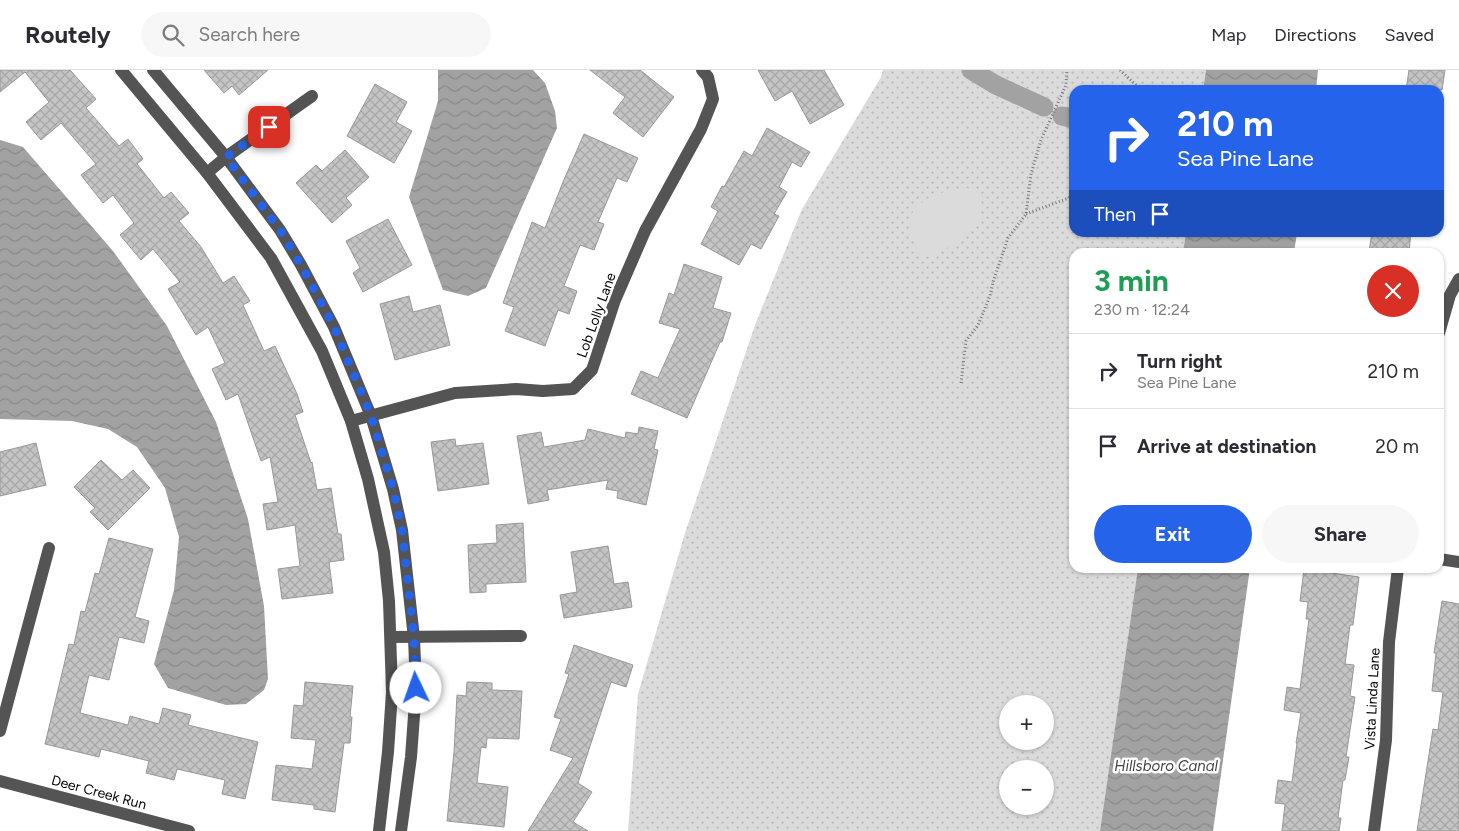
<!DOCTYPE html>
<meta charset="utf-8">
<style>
:root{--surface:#fff;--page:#f7f7f7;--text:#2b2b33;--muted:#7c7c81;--line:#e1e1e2;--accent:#2563eb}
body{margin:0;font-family:Figtree,sans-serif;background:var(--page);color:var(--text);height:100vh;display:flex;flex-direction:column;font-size:19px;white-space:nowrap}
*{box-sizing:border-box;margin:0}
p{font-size:16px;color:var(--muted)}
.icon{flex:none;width:28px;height:28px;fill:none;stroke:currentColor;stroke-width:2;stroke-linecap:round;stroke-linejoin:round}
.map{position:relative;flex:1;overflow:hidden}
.drawer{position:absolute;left:1069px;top:178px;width:375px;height:325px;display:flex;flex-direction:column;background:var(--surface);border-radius:15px;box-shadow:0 1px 4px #0004}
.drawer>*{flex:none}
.banner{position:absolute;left:1069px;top:15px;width:375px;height:152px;border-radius:15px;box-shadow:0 1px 4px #0004;background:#2563eb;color:#fff;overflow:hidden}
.tools{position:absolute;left:999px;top:625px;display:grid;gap:10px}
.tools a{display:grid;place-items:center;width:55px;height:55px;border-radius:50%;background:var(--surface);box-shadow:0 1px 4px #0004;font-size:25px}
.pin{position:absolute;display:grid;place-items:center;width:42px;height:42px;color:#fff;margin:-21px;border-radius:10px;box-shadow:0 2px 8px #0006}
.me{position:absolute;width:55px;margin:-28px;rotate:357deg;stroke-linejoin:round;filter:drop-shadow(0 0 4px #0008)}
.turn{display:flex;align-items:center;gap:18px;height:105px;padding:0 25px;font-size:22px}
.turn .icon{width:65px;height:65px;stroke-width:2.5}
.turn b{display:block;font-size:35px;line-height:42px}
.then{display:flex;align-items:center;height:48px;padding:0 25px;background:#0003;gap:10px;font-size:19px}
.round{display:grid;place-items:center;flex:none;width:52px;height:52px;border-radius:26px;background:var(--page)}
.overview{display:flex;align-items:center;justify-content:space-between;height:85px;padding:0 25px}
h1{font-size:30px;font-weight:700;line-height:38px;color:#1e9e55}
.action{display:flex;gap:10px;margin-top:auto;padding:10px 25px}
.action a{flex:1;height:58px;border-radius:30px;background:var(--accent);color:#fff;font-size:20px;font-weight:700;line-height:58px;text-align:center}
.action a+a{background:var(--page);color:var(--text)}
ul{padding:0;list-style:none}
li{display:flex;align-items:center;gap:15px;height:75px;padding:0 25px;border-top:1px solid var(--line)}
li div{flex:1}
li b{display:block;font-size:19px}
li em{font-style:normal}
header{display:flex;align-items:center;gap:30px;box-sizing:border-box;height:70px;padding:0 25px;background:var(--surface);border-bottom:1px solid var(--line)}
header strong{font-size:24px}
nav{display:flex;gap:28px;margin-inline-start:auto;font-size:18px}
.search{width:350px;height:45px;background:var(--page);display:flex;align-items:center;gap:12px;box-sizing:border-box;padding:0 18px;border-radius:28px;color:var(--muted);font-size:19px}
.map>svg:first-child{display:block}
.grass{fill:url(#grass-dots);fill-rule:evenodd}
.pitch{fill:#dbdbdb}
.water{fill:url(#water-waves)}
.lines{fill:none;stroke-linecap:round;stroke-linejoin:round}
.canal{stroke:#a2a2a2;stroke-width:19}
.building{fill:url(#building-cross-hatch);stroke:#989898}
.path{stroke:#767676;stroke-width:3;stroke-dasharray:1 2.5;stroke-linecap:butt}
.minor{stroke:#545454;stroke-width:12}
.route{stroke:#2563eb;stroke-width:9;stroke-dasharray:0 16.2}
.labels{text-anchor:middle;stroke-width:5;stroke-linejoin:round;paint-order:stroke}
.street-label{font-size:14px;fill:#000;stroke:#fff}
.water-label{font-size:15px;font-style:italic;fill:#434343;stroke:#fff}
</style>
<header>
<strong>Routely</strong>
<div class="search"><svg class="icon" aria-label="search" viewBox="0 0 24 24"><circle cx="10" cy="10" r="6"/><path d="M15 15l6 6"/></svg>Search here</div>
<nav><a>Map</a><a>Directions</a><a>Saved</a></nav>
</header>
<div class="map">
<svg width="1459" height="761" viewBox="0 0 1459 761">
<defs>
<pattern id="grass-dots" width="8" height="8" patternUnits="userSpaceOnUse" patternTransform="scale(1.25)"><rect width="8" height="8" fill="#dbdbdb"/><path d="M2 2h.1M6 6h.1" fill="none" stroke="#bababa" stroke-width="1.8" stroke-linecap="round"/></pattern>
<pattern id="water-waves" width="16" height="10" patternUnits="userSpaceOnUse" patternTransform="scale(1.25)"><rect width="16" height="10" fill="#a2a2a2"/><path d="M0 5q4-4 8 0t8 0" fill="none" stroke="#8a8a8a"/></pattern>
<pattern id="building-cross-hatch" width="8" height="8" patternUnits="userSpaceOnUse" patternTransform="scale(1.25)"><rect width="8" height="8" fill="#c4c4c4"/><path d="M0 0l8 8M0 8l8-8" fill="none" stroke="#a7a7a7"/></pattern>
</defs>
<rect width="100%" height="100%" fill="#fff"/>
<!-- grass -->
<path class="grass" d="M 883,0 L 1206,0 L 1203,20 L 1074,20 L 1074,162 L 1186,163 L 1183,182 L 1074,182 L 1074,498 L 1138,498 L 1100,761 L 628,761 L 638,624 L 685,463 L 755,255 L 802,139 L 881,7 ZM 1008,634 L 1045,634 L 1045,671 L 1008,671 ZM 1008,699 L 1045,699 L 1045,736 L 1008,736 Z"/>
<!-- pitch -->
<path class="pitch" d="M 967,118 C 975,121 980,126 981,135 C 984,163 952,174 933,187 C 929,187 926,187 922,184 C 914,178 907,154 912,144 C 920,126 949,120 967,118 Z"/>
<!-- water -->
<g class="water">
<polygon points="438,0 533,0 545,13 555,41 557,58 486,218 468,226 443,220 409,127 438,31"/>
<polygon points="1206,0 1318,0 1316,20 1203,20"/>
<polygon points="0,70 23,77 113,181 167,256 216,352 248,449 264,536 268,609 264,620 246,634 226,635 168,618 154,594 174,520 179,467 165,418 137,377 108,359 72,351 0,349"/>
<polygon points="1186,163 1186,162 1297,163 1294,182 1183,182"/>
<polygon points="1138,498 1250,498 1213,761 1100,761"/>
</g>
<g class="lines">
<!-- canal -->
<g class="canal">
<polyline points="971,0 996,15 1044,37"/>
<polyline points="1062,46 1074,49"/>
</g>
</g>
<!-- building -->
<g class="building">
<polygon points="0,0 70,0 96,29 86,38 119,76 128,69 143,89 137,94 164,128 171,122 189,143 179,151 201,177 223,213 234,206 250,231 243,235 264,281 275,276 297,324 303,342 295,345 311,393 312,392 317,420 331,418 338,464 341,464 344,490 329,492 333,523 282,529 278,499 300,496 295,455 267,460 263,434 278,432 270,387 261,391 238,324 226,330 212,299 225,293 208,257 196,265 168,219 180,212 153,179 141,190 120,165 134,153 113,125 103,133 81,105 96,94 61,53 41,70 26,52 49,32 25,2 0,22"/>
<polygon points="204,0 268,0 239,25 232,16 224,23"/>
<polygon points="590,0 640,0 674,27 643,67 613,43 625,27"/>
<polygon points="758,0 824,0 844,35 810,54 792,21 775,31"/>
<polygon points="1409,0 1445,0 1442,20 1406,20"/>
<polygon points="375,14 407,32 396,52 412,61 394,93 347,66"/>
<polygon points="767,58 810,82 801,97 792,92 779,117 787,122 774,144 779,146 761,179 751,174 739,195 701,174 718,141 711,137 722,116 724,117 744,81 752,86"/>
<polygon points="584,64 638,88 627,112 617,108 598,152 604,154 594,180 580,175 564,216 577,221 569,244 558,240 545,276 505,261 514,237 503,233 532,152 545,158 563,112"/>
<polygon points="345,80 369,107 346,128 352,135 332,153 296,113 316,95 322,101"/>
<polygon points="388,149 412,195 363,222 353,203 360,198 346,171"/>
<polygon points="1372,162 1411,162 1409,182 1369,182"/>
<polygon points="684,194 722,207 713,238 731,243 722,272 720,272 687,348 631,324 641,301 658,308 680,259 659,253 669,223 674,225"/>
<polygon points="409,226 413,242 440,235 450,275 395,290 380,234"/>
<polygon points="639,357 658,361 654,379 658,380 646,435 617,428 618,421 606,419 608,410 547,420 549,430 528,434 517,366 541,362 544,377 585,370 588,359 625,368 626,362 638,364"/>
<polygon points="455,369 456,376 483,373 489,414 438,421 431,372"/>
<polygon points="36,373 46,415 0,426 0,382"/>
<polygon points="101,390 122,410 133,400 150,418 108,460 90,442 95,438 74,417"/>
<polygon points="523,453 526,512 486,514 486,522 470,523 468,475 497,473 496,455"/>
<polygon points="109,468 153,479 135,547 149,551 144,573 119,567 109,610 89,605 80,643 128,655 130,646 159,654 163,638 191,645 188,655 258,672 245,729 222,724 225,710 177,699 174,710 146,703 149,691 101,679 99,687 45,674 69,574 74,575 81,541 85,542 95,503 99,504"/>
<polygon points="608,476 614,514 628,512 632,537 564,548 560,525 577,522 571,482"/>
<polygon points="1304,499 1359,507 1353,555 1350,555 1345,594 1354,595 1350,626 1355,627 1346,687 1349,687 1345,710 1343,710 1338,748 1341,748 1339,761 1282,761 1285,734 1275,733 1278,710 1292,712 1297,673 1296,673 1301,643 1284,640 1287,617 1300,619 1309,549 1306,549 1308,532 1300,531"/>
<polygon points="1442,531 1459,534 1459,761 1417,761 1433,659 1438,660 1443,622 1432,621 1436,583 1434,583"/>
<polygon points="574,575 633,595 626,617 611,612 578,713 592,722 573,752 588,761 528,761 573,688 550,680 561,649 554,647 569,604 565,603"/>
<polygon points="305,612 353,616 350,647 352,647 350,673 344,673 335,742 314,739 314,735 272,730 276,695 312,699 316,670 291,668 294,635 303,636"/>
<polygon points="467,612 492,613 492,620 522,621 519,669 487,668 486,678 481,677 477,713 508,717 504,757 447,751 454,682 457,625 466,626"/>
</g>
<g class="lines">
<!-- path -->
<g class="path">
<polyline points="1120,0 1138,17 1139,20"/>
<polyline points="1026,144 1074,126"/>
<polyline points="961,313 966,271 978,255 990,226 993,212 1008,168 1026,144 1031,104 1041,70 1066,15 1067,0"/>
</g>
<!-- minor -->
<g class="minor">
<polyline points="121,0 207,103 271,188 322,281 351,351 368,409 384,482 389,531 392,622 388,682 379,761"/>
<polyline points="153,0 226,87 280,160 301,195 334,257 371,346 393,419 402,460 414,568 416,618 411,687 401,761"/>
<polyline points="207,103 226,87 312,26"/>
<polyline points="1439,263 1450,225 1459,209"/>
<polyline points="351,351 455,323 516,319 543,321 573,319 592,300 615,230 645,161 701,59 713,29 708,7 702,0"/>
<polyline points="1439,489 1459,492"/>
<polyline points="391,567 521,566"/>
<polyline points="0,661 49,478"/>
<polyline points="0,711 189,761"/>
<polyline points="1374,761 1386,670 1389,572 1398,498"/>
</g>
</g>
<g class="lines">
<!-- route -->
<polyline class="route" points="269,57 226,87 280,160 301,195 334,257 371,346 393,419 402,460 414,568 416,618"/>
</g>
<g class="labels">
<!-- street labels -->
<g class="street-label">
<text transform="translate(596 245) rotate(-70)" y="5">Lob Lolly Lane</text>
<text transform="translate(1372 629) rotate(-87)" y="5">Vista Linda Lane</text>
<text transform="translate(99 722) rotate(15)" y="5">Deer Creek Run</text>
</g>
<!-- water labels -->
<g class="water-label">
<text x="1166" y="701">Hillsboro Canal</text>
</g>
</g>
</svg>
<div class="tools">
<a>+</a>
<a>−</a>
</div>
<div class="pin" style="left:269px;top:57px;background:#d93025"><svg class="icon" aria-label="arrive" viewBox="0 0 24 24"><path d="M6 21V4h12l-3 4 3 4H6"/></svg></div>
<svg class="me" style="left:416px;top:618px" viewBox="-20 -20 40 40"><circle r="19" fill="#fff"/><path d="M0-13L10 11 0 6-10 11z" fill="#2563eb"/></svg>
<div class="banner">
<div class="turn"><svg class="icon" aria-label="right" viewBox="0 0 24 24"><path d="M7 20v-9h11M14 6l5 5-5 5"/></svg><div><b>210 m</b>Sea Pine Lane</div></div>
<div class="then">Then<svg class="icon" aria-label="arrive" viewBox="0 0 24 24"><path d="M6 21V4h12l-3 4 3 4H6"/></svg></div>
</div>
<section class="drawer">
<div class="overview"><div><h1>3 min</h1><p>230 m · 12:24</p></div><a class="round" style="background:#d93025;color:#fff"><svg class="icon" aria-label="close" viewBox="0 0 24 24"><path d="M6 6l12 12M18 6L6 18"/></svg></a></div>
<ul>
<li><svg class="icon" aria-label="right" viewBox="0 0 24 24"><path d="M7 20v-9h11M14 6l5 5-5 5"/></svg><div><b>Turn right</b><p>Sea Pine Lane</p></div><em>210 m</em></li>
<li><svg class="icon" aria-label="arrive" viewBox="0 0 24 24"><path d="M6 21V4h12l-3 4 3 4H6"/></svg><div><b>Arrive at destination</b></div><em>20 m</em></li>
</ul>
<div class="action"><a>Exit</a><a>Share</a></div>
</section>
</div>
